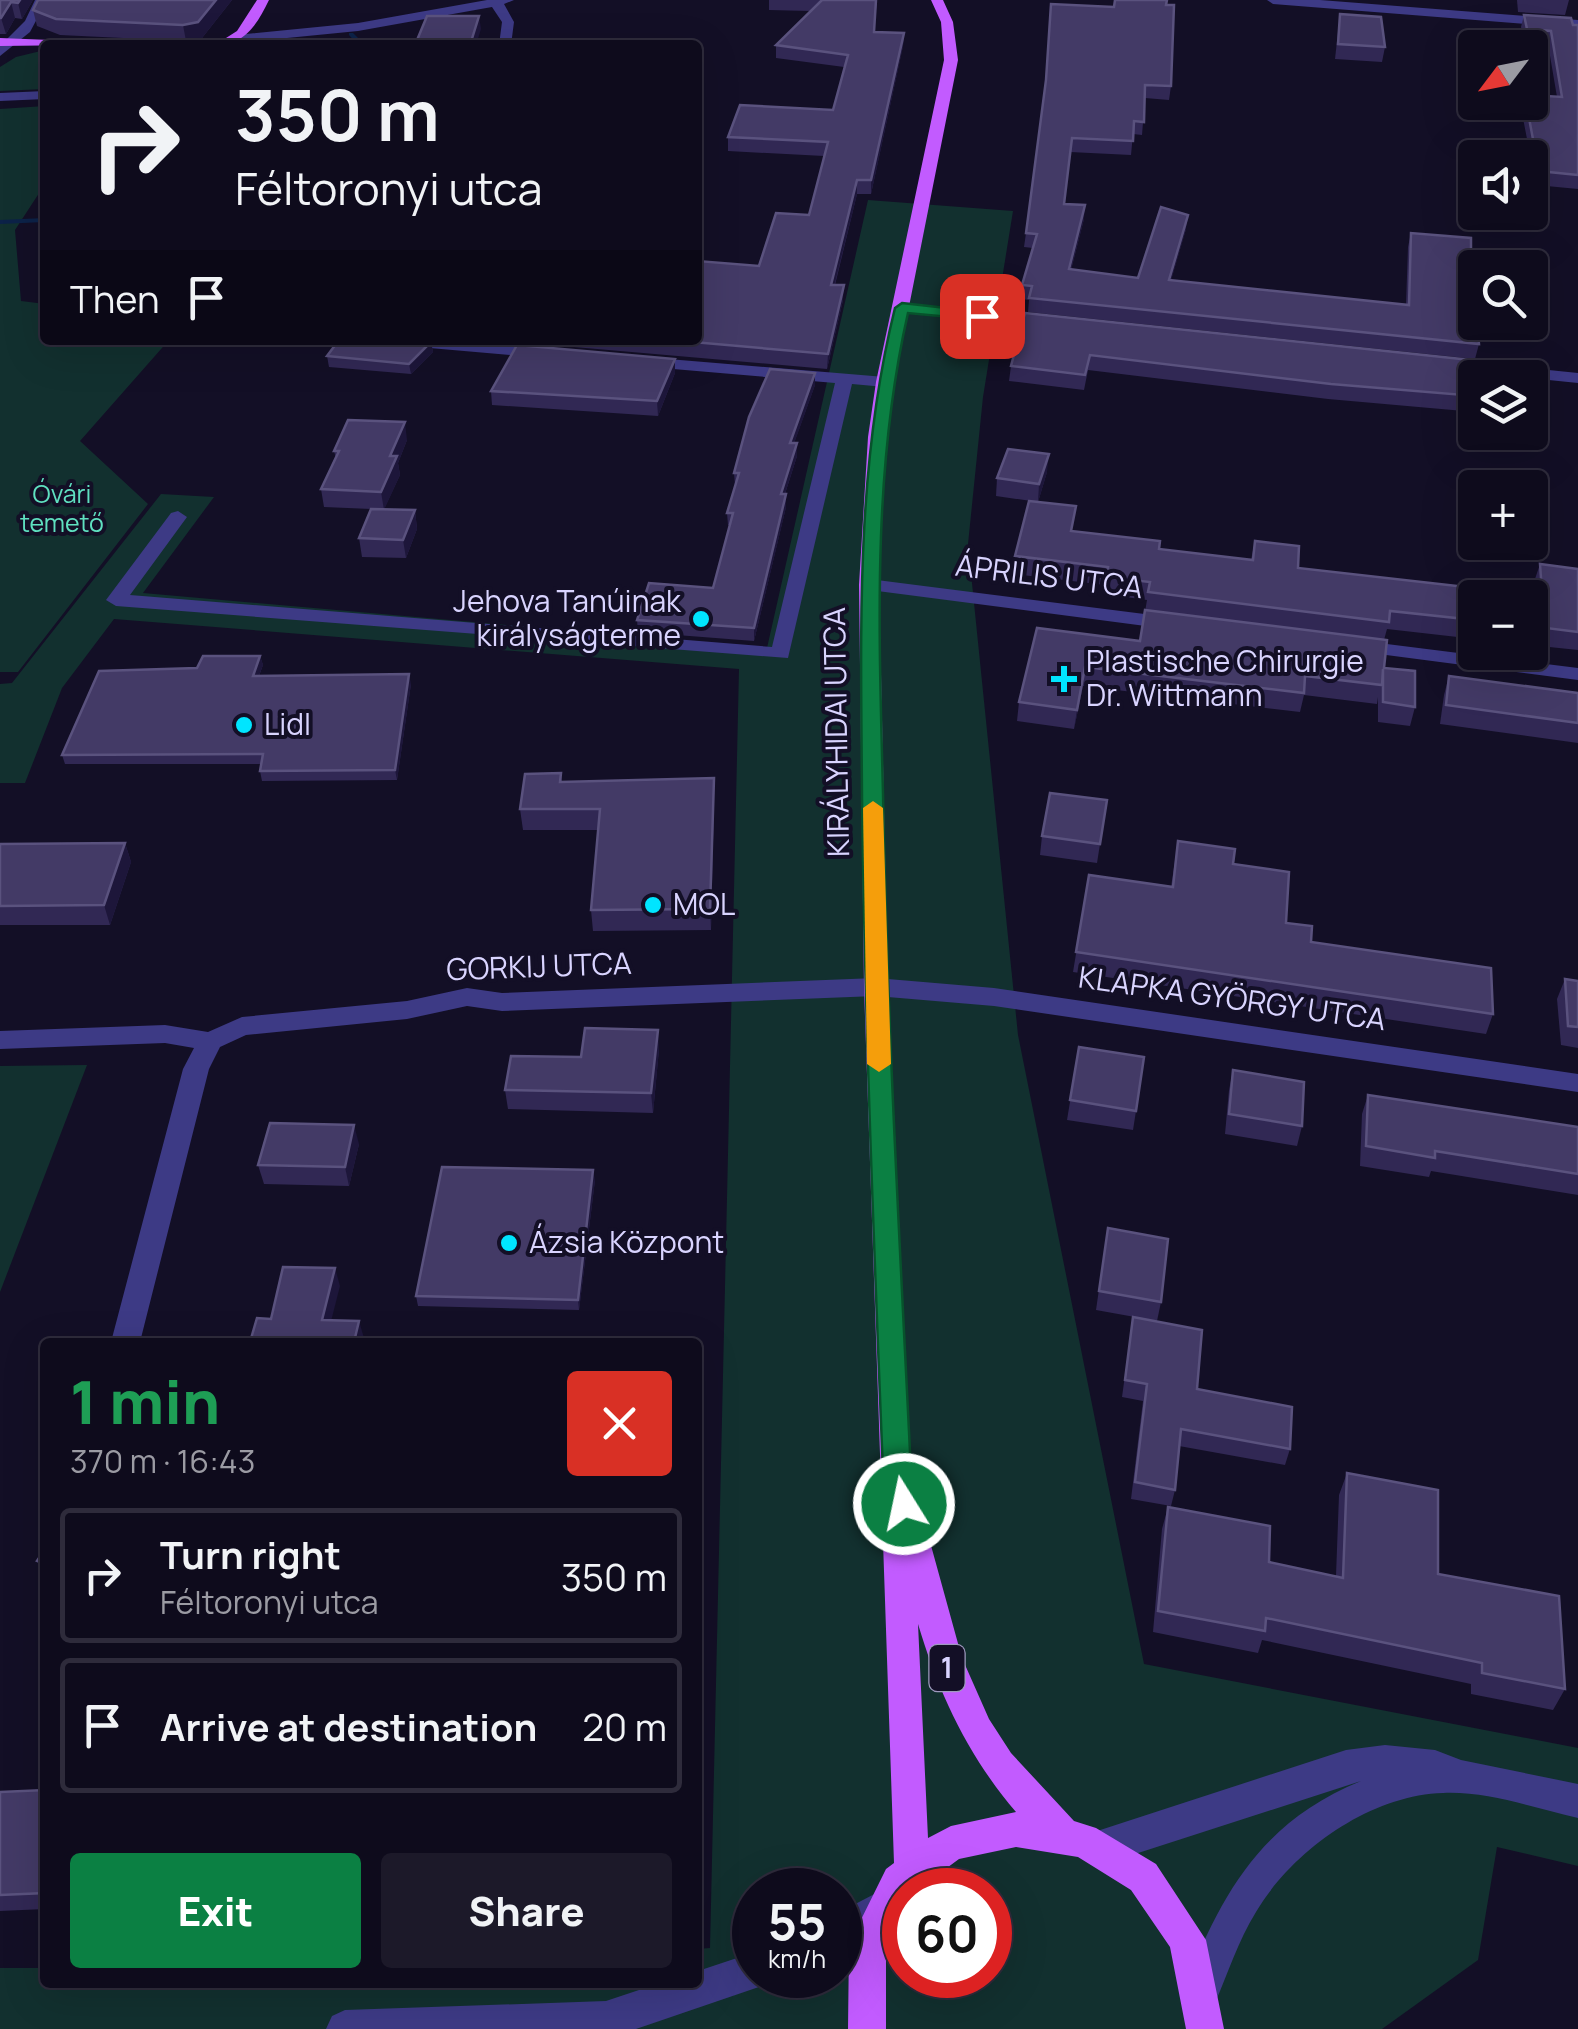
<!DOCTYPE html>
<meta charset="utf-8">
<style>
:root{--surface:#0e0b1c;--page:#1c1929;--text:#f1f3f6;--muted:#9b9ba3;--line:#2e2b3b;--accent:#0b8043}
body{margin:0;font-family:Manrope,sans-serif;background:var(--page);color:var(--text);height:100vh;display:flex;flex-direction:column;font-size:38px;white-space:nowrap}
*{box-sizing:border-box;margin:0}
p{font-size:32px;color:var(--muted)}
.icon{flex:none;width:55px;height:55px;fill:none;stroke:currentColor;stroke-width:2;stroke-linecap:round;stroke-linejoin:round}
.map{position:relative;flex:1;overflow:hidden}
.drawer{position:absolute;left:40px;top:1338px;width:662px;height:650px;display:flex;flex-direction:column;background:var(--surface);border-radius:10px;box-shadow:0 10px 40px #0002,0 0 0 2px var(--line)}
.drawer>*{flex:none}
.guide{position:absolute;left:40px;top:40px;width:662px;height:305px;border-radius:10px;box-shadow:0 10px 40px #0002,0 0 0 2px var(--line);background:#0e0b1c;color:var(--text);overflow:hidden}
.needle{width:65px;rotate:238deg}
.fabs{position:absolute;left:1458px;top:30px;display:grid;gap:20px}
.fabs a{display:grid;place-items:center;width:90px;height:90px;border-radius:10px;background:var(--surface);box-shadow:0 10px 40px #0002,0 0 0 2px var(--line);font-size:50px}
.speed{position:absolute;left:732px;top:1868px;display:flex;gap:20px;font-size:50px;font-weight:700;text-align:center}
.speed>*{display:grid;place-content:center;width:130px;height:130px;border-radius:50%;background:var(--surface);box-shadow:0 10px 40px #0002,0 0 0 2px var(--line);line-height:1}
.speed small{font-size:25px;font-weight:400}
.speed .limit{border:15px solid #d22;background:#fff;color:#111}
.pin{position:absolute;display:grid;place-items:center;width:85px;height:85px;color:#fff;margin:-42px;border-radius:20px;box-shadow:0 5px 15px #0006}
.me{position:absolute;width:110px;margin:-55px;rotate:350deg;stroke-linejoin:round;filter:drop-shadow(0 0 8px #0008)}
.turn{display:flex;align-items:center;gap:35px;height:210px;padding:0 30px;font-size:45px}
.turn .icon{width:130px;height:130px;stroke-width:2.5}
.turn b{display:block;font-size:70px;line-height:85px}
.then{display:flex;align-items:center;height:95px;padding:0 30px;background:#0003;gap:20px;font-size:38px}
.round{display:grid;place-items:center;flex:none;width:105px;height:105px;border-radius:10px;background:var(--page)}
.summary{display:flex;align-items:center;justify-content:space-between;height:170px;padding:0 30px}
h1{font-size:60px;font-weight:800;line-height:75px;color:#1e9e55}
.action{display:flex;gap:20px;margin-top:auto;padding:20px 30px}
.action a{flex:1;height:115px;border-radius:10px;background:var(--accent);color:#fff;font-size:40px;font-weight:800;line-height:115px;text-align:center}
.action a+a{background:var(--page);color:var(--text)}
ul{padding:0;list-style:none}
li{display:flex;align-items:center;gap:30px;height:135px;margin:0 20px 15px;padding:0 10px;border:5px solid var(--line);border-radius:10px}
li div{flex:1}
li b{display:block;font-size:38px}
li em{font-style:normal}
.map>svg:first-child{display:block}
.green{fill:#12302f;fill-rule:evenodd}
.lines{fill:none;stroke-linecap:round;stroke-linejoin:round}
.stream{fill:#0c2248;fill-rule:evenodd}
.minor{fill:#3d3a85;fill-rule:evenodd}
.tertiary{fill:#3d3a85;fill-rule:evenodd}
.primary{fill:#c25bff;fill-rule:evenodd}
.wall{fill:#312854}
.shaded-wall{fill:#1d163a}
.building{fill:#433a66;stroke:#5a527e;stroke-width:2.5}
.route{fill:#0b8043;stroke:#07532c;stroke-width:2.5}
.slow{fill:#f59e0b}
.poi-dot{fill:#00e5ff;stroke:#130f26;stroke-width:4}
.labels{text-anchor:middle;stroke-width:8;stroke-linejoin:round;paint-order:stroke}
.far-park-label{font-size:25px;fill:#5fe0c0;stroke:#130f26}
.shield{fill:#130f26;stroke:#9e99be;stroke-width:2.5}
.shield-label{font-size:28px;font-weight:bold;fill:#d9d4ff}
.street-label{font-size:30px;fill:#d9d4ff;stroke:#130f26}
.poi-label{font-size:30px;fill:#d9d4ff;stroke:#130f26;text-anchor:start}
</style>
<div class="map">
<svg width="1578" height="2029" viewBox="0 0 1578 2029">
<rect width="100%" height="100%" fill="#130f26"/>
<!-- green -->
<g class="green">
<polygon points="45,50 45,89 0,91 0,67 16,57"/>
<polygon points="45,106 45,184 15,230 21,301 45,304 45,340 169,340 80,441 148,504 18,672 0,672 0,109"/>
<path d="M 868,200 L 1013,211 L 983,397 L 968,544 L 1018,1035 L 1144,1664 L 1578,1748 L 1578,1866 L 1497,1847 L 1478,1960 L 1382,2029 L 0,2029 L 0,1968 L 45,1968 L 45,1982 L 698,1982 L 698,1949 L 710,1948 L 739,669 L 114,619 L 62,688 L 25,783 L 0,783 L 0,684 L 12,683 L 161,494 L 214,497 L 143,593 L 767,648 ZM 755,1890 L 840,1890 L 840,1975 L 755,1975 ZM 905,1890 L 990,1890 L 990,1975 L 905,1975 Z"/>
<polygon points="87,1065 0,1292 0,1066"/>
</g>
<g class="lines">
<!-- stream -->
<g class="stream">
<polygon points="349,33 353,33 365,45 358,45 349,35"/>
<polygon points="45,218 45,222 0,224 0,220"/>
</g>
<!-- minor -->
<g class="minor">
<polygon points="35,0 47,0 30,32 0,56 0,46 25,21"/>
<polygon points="487,0 514,0 504,4 514,22 511,45 499,45 502,22 492,7 358,31 236,43 230,39 236,35 358,23"/>
<polygon points="45,91 45,99 0,101 0,93"/>
<polygon points="902,303 1056,319 1064,324 1056,329 896,311 894,308"/>
<polygon points="387,340 452,340 544,348 552,353 544,358 395,345"/>
<polygon points="644,357 885,377 894,382 885,387 852,384 788,658 116,606 106,600 171,513 178,511 187,517 130,595 772,647 835,383 638,366 636,362"/>
<polygon points="1449,360 1578,373 1578,383 1443,369 1443,361"/>
<polygon points="869,579 1176,618 1186,624 1176,630 862,589 862,581"/>
<polygon points="1355,640 1578,668 1578,680 1348,650 1348,642"/>
<polygon points="876,978 994,988 1578,1074 1578,1092 994,1006 876,996 502,1011 467,1006 407,1019 246,1035 220,1047 209,1069 140,1342 111,1342 183,1069 194,1048 165,1043 0,1049 0,1031 165,1025 208,1032 242,1017 407,1001 467,988 502,993"/>
<path d="M 1385,1745 L 1435,1750 L 1461,1760 L 1578,1784 L 1578,1818 C 1534,1808 1488,1791 1443,1793 C 1370,1795 1292,1851 1256,1912 C 1238,1941 1228,1973 1215,2003 L 1202,2009 L 1189,2003 L 1183,1990 C 1222,1894 1259,1823 1361,1781 L 1101,1865 L 1088,1860 L 1083,1847 L 1088,1834 L 1346,1750 Z"/>
<polygon points="884,1889 897,1894 902,1907 897,1920 840,1950 840,1912"/>
<polygon points="755,1952 755,1975 772,1975 768,1984 636,2029 326,2029 332,2016 345,2010 606,2001 663,1982 698,1982 698,1971"/>
</g>
<!-- tertiary -->
<polygon class="tertiary" points="1267,0 1320,0 1578,20 1578,28 1273,4"/>
<!-- primary -->
<g class="primary">
<path d="M 257,0 L 269,0 C 256,26 245,45 215,45 L 237,31 Z"/>
<path d="M 931,0 L 943,0 L 953,22 L 958,60 L 894,382 L 886,437 L 879,585 L 888,987 L 913,1518 L 922,1521 L 927,1531 L 962,1658 L 989,1719 L 1011,1753 L 1074,1821 L 1096,1828 L 1156,1864 L 1206,1940 L 1224,2029 L 1186,2029 L 1170,1947 L 1131,1890 L 1078,1857 L 1016,1847 L 959,1859 L 917,1890 L 905,1890 L 905,1907 L 886,1946 L 886,2029 L 848,2029 L 849,1944 L 886,1869 L 894,1863 L 864,987 L 859,585 L 868,437 L 876,382 L 944,60 L 941,22 ZM 918,1624 C 939,1694 968,1756 1016,1812 L 951,1826 L 928,1838 Z"/>
<polygon points="0,38 76,41 82,45 0,46"/>
</g>
</g>
<!-- wall -->
<g class="wall">
<polygon points="0,0 33,0 22,19 15,18 6,34 0,34"/>
<polygon points="38,0 232,0 202,38 186,41 60,35 37,26 33,10"/>
<polygon points="769,0 877,0 874,32 904,33 903,46 871,194 857,194 835,285 843,300 827,369 528,343 528,340 698,340 759,266 809,215 824,156 728,151 728,137 833,110 844,67 776,58 776,45 810,11 769,10"/>
<polygon points="1517,0 1569,0 1565,15 1518,12"/>
<polygon points="1114,7 1171,86 1169,100 1145,98 1142,135 1133,134 1131,155 1070,152 1064,204 1084,219 1071,270 1138,278 1186,229 1171,280 1406,305 1408,247 1411,233 1471,310 1479,344 1475,359 1028,312 1029,300 1021,299 1022,285 1033,248 1024,247 1026,233"/>
<polygon points="1340,14 1385,47 1382,62 1335,59"/>
<polygon points="1524,15 1578,25 1578,189 1536,185 1521,108 1522,102 1557,97 1548,44 1524,42 1521,27"/>
<polygon points="1025,313 1475,378 1475,412 1328,399 1088,370 1084,390 1009,381 1011,366"/>
<polygon points="431,342 433,352 411,374 329,367 327,356"/>
<polygon points="675,373 658,416 492,405 491,391"/>
<polygon points="815,373 815,385 794,443 797,443 797,456 785,494 786,507 754,641 638,632 637,620 713,588 730,525 728,525 727,513 735,485 734,473"/>
<polygon points="407,440 398,463 400,475 384,509 415,510 417,529 406,558 362,557 359,538 371,509 324,507 321,489 336,459 334,451"/>
<polygon points="1047,472 1038,502 996,496 997,478"/>
<polygon points="1073,531 1159,549 1251,560 1255,541 1298,568 1508,592 1509,588 1535,591 1534,582 1540,564 1578,569 1578,650 1530,645 1530,598 1475,598 1475,639 1387,629 1384,640 1384,668 1415,707 1410,726 1378,722 1378,697 1377,704 1304,695 1300,712 1083,686 1074,729 1017,721 1019,702 1037,628 1140,641 1147,600 1104,594 1105,585 1013,574 1015,556"/>
<polygon points="260,656 263,665 259,676 411,684 397,780 262,781 260,771 261,764 65,764 62,755 197,668"/>
<polygon points="1449,676 1578,693 1578,743 1440,724 1444,695"/>
<polygon points="561,773 562,782 714,799 711,930 593,931 591,910 598,830 523,830 520,809"/>
<polygon points="1107,800 1097,863 1040,855 1042,836"/>
<polygon points="1178,841 1233,864 1286,923 1311,942 1493,1014 1486,1034 1073,972 1089,875 1171,887"/>
<polygon points="125,843 131,862 110,925 0,925 0,844"/>
<polygon points="1565,979 1578,981 1578,1048 1561,1045 1557,999"/>
<polygon points="1079,1047 1136,1111 1133,1130 1067,1120"/>
<polygon points="659,1049 653,1113 508,1109 505,1090"/>
<polygon points="1233,1070 1302,1126 1297,1146 1225,1134 1229,1090"/>
<polygon points="1368,1095 1578,1127 1578,1195 1431,1171 1429,1177 1360,1166 1362,1114"/>
<polygon points="359,1144 349,1186 264,1184 258,1165"/>
<polygon points="595,1180 579,1310 418,1306 416,1296"/>
<polygon points="1105,1248 1161,1302 1157,1321 1096,1310"/>
<polygon points="1133,1317 1197,1389 1290,1449 1285,1465 1179,1446 1175,1490 1171,1506 1131,1499 1143,1401 1122,1397"/>
<polygon points="1347,1473 1438,1574 1565,1689 1553,1710 1471,1694 1471,1684 1262,1640 1258,1653 1153,1632 1162,1529 1168,1507 1269,1562 1336,1576 1339,1495"/>
<polygon points="45,1549 45,1576 37,1561"/>
<polygon points="45,1790 45,1909 0,1911 0,1792"/>
</g>
<!-- shaded-wall -->
<g class="shaded-wall">
<polygon points="20,0 33,0 22,19 18,3"/>
<polygon points="216,0 232,0 202,38 186,41 183,25"/>
<polygon points="11,2 15,18 6,34 1,18"/>
<polygon points="479,16 481,29 476,45 470,45"/>
<polygon points="904,33 903,46 871,194 871,180"/>
<polygon points="857,180 857,194 831,299 831,285"/>
<polygon points="1085,205 1084,219 1067,284 1069,269"/>
<polygon points="1188,215 1186,229 1167,294 1169,280"/>
<polygon points="844,285 843,300 827,369 828,354"/>
<polygon points="431,342 433,352 411,374 409,364"/>
<polygon points="675,359 675,373 658,416 657,401"/>
<polygon points="815,373 815,385 790,455 790,443"/>
<polygon points="405,422 407,440 398,463 400,475 384,510 381,492 390,456"/>
<polygon points="797,443 797,456 781,506 781,494"/>
<polygon points="1049,454 1047,472 1038,502 1039,484"/>
<polygon points="786,494 786,507 754,641 754,628"/>
<polygon points="415,510 417,529 406,558 403,540"/>
<polygon points="260,656 263,665 255,686 253,676"/>
<polygon points="1085,667 1083,686 1074,729 1077,710"/>
<polygon points="409,674 411,684 397,780 395,770"/>
<polygon points="714,778 714,799 711,930 710,909"/>
<polygon points="125,843 131,862 110,925 104,905"/>
<polygon points="658,1030 659,1049 653,1113 651,1093"/>
<polygon points="354,1125 359,1144 349,1186 345,1167"/>
<polygon points="593,1170 595,1180 579,1310 578,1300"/>
<polygon points="335,1268 340,1286 327,1337 322,1320"/>
<polygon points="359,1321 364,1338 363,1342 354,1342"/>
</g>
<!-- building -->
<g class="building">
<polygon points="0,0 20,0 18,3 11,2 1,18 0,18"/>
<polygon points="38,0 216,0 198,22 183,25 56,19 33,10"/>
<polygon points="822,0 876,0 874,32 904,33 871,180 857,180 831,285 844,285 828,354 670,340 698,340 698,261 759,266 776,213 809,215 828,142 728,137 740,105 833,110 848,55 776,45"/>
<polygon points="1115,0 1167,0 1166,5 1174,5 1171,86 1145,85 1144,122 1134,121 1133,141 1072,138 1064,204 1085,205 1069,269 1138,278 1161,207 1188,215 1169,280 1409,305 1411,233 1471,238 1471,310 1475,310 1475,322 1477,322 1479,344 1029,298 1032,286 1022,285 1037,234 1026,233 1046,80 1051,4 1114,7"/>
<polygon points="1340,14 1381,17 1385,47 1338,44"/>
<polygon points="1524,15 1571,18 1573,25 1578,25 1578,175 1539,171 1526,102 1530,102 1530,95 1562,97 1551,31 1527,29"/>
<polygon points="427,16 479,16 470,45 415,45"/>
<polygon points="1025,313 1480,361 1481,378 1475,378 1475,396 1331,384 1090,355 1085,375 1011,366"/>
<polygon points="339,340 410,340 431,342 409,364 327,356"/>
<polygon points="517,345 675,359 657,401 491,391"/>
<polygon points="770,369 815,373 790,443 797,443 781,494 786,494 754,628 637,620 649,583 713,588 733,513 727,513 739,473 734,473 749,417"/>
<polygon points="348,420 405,422 390,456 397,456 381,492 321,489 339,451 334,451"/>
<polygon points="1008,449 1049,454 1039,484 997,478"/>
<polygon points="1029,501 1076,506 1071,531 1160,541 1159,549 1253,560 1255,541 1299,546 1298,568 1510,592 1509,588 1542,592 1540,564 1578,569 1578,632 1530,626 1530,598 1475,598 1475,620 1390,611 1389,622 1148,592 1150,582 1106,577 1108,567 1015,556"/>
<polygon points="371,509 415,510 403,540 359,538"/>
<polygon points="1145,610 1387,640 1384,668 1415,671 1415,707 1383,702 1383,669 1382,685 1305,676 1304,693 1085,667 1077,710 1019,702 1037,628 1140,641"/>
<polygon points="203,656 260,656 253,676 409,674 395,770 260,771 263,754 62,755 99,671 197,668"/>
<polygon points="1449,676 1578,693 1578,723 1446,705"/>
<polygon points="561,773 560,782 714,778 710,909 591,910 600,809 520,809 525,774"/>
<polygon points="1050,793 1107,800 1100,844 1042,836"/>
<polygon points="1178,841 1235,849 1233,864 1289,872 1286,923 1312,926 1311,942 1491,968 1493,1014 1076,952 1089,875 1173,887"/>
<polygon points="125,843 104,905 0,906 0,844"/>
<polygon points="1565,979 1578,981 1578,1027 1568,1026"/>
<polygon points="585,1028 658,1030 651,1093 505,1090 511,1056 581,1057"/>
<polygon points="1079,1047 1144,1057 1136,1111 1070,1100"/>
<polygon points="1233,1070 1304,1082 1302,1126 1229,1114"/>
<polygon points="1368,1095 1578,1127 1578,1174 1435,1151 1435,1158 1366,1146"/>
<polygon points="270,1123 354,1125 345,1167 258,1165"/>
<polygon points="442,1167 593,1170 578,1300 416,1296"/>
<polygon points="1108,1228 1168,1239 1161,1302 1099,1291"/>
<polygon points="283,1267 335,1268 322,1320 359,1321 354,1342 250,1342 257,1318 271,1319"/>
<polygon points="1133,1317 1202,1330 1197,1389 1292,1407 1290,1449 1181,1429 1175,1490 1135,1482 1147,1384 1125,1380"/>
<polygon points="1347,1473 1438,1490 1438,1574 1559,1596 1565,1689 1482,1673 1482,1663 1266,1618 1265,1631 1158,1611 1168,1507 1270,1526 1269,1562 1343,1578"/>
<polygon points="45,1549 45,1564 37,1561"/>
<polygon points="45,1790 45,1893 0,1895 0,1792"/>
</g>
<!-- route -->
<path class="route" d="M 902,303 L 982,312 L 989,316 L 982,320 L 908,313 C 872,471 879,632 883,793 C 887,1020 900,1246 911,1472 L 918,1504 L 914,1513 L 904,1516 L 894,1513 L 883,1472 C 874,1248 865,1023 862,798 C 861,632 855,469 895,308 Z"/>
<!-- slow -->
<polygon class="slow" points="873,801 883,808 891,1064 879,1072 867,1064 863,808"/>
<!-- markers -->
<g class="poi-dot">
<circle cx="701" cy="619" r="10"/>
<path d="M1059 664h10v10h10v10h-10v10h-10v-10h-10v-10h10z"/>
<circle cx="244" cy="725" r="10"/>
<circle cx="653" cy="905" r="10"/>
<circle cx="509" cy="1243" r="10"/>
</g>
<g class="labels">
<!-- far-park labels -->
<g class="far-park-label">
<text x="62" y="503">Óvári<tspan x="62" dy="29">temető</tspan></text>
</g>
<!-- shield labels -->
<rect class="shield" x="929.5" y="1645" width="35" height="46" rx="8"/>
<g class="shield-label">
<text x="947" y="1678">1</text>
</g>
<!-- street labels -->
<g class="street-label">
<text transform="translate(1049 577) rotate(7)" y="10">ÁPRILIS UTCA</text>
<text transform="translate(837 732) rotate(-91)" y="10">KIRÁLYHIDAI UTCA</text>
<text transform="translate(539 967) rotate(-2)" y="10">GORKIJ UTCA</text>
<text transform="translate(1232 999) rotate(8)" y="10">KLAPKA GYÖRGY UTCA</text>
</g>
<!-- poi labels -->
<g class="poi-label">
<text x="681" y="612" text-anchor="end">Jehova Tanúinak<tspan x="681" dy="34">királyságterme</tspan></text>
<text x="1086" y="672">Plastische Chirurgie<tspan x="1086" dy="34">Dr. Wittmann</tspan></text>
<text x="264" y="735">Lidl</text>
<text x="673" y="915">MOL</text>
<text x="529" y="1253">Ázsia Központ</text>
</g>
</g>
</svg>
<div class="fabs">
<a><svg class="needle" viewBox="-14 -14 28 28"><path d="M0-13l5 13h-10z" fill="#e53935"/><path d="M0 13l5-13h-10z" fill="#9b9ba3"/></svg></a>
<a><svg class="icon" aria-label="sound" viewBox="0 0 24 24"><path d="M4 9h4l5-4v14l-5-4H4zM17 9q2 3 0 6"/></svg></a>
<a><svg class="icon" aria-label="search" viewBox="0 0 24 24"><circle cx="10" cy="10" r="6"/><path d="M15 15l6 6"/></svg></a>
<a><svg class="icon" aria-label="layers" viewBox="0 0 24 24"><path d="M12 4l9 5-9 5-9-5zM3 14l9 5 9-5"/></svg></a>
<a>+</a>
<a>−</a>
</div>
<div class="speed"><div>55<small>km/h</small></div><div class="limit">60</div></div>
<div class="pin" style="left:982px;top:316px;background:#d93025"><svg class="icon" aria-label="arrive" viewBox="0 0 24 24"><path d="M6 21V4h12l-3 4 3 4H6"/></svg></div>
<svg class="me" style="left:904px;top:1504px" viewBox="-20 -20 40 40"><circle r="17" fill="#0b8043" stroke="#fff" stroke-width="3"/><path d="M0-11L8 9 0 5-8 9z" fill="#fff"/></svg>
<div class="guide">
<div class="turn"><svg class="icon" aria-label="right" viewBox="0 0 24 24"><path d="M7 20v-9h11M14 6l5 5-5 5"/></svg><div><b>350 m</b>Féltoronyi utca</div></div>
<div class="then">Then<svg class="icon" aria-label="arrive" viewBox="0 0 24 24"><path d="M6 21V4h12l-3 4 3 4H6"/></svg></div>
</div>
<section class="drawer">
<div class="summary"><div><h1>1 min</h1><p>370 m · 16:43</p></div><a class="round" style="background:#d93025;color:#fff"><svg class="icon" aria-label="close" viewBox="0 0 24 24"><path d="M6 6l12 12M18 6L6 18"/></svg></a></div>
<ul>
<li><svg class="icon" aria-label="right" viewBox="0 0 24 24"><path d="M7 20v-9h11M14 6l5 5-5 5"/></svg><div><b>Turn right</b><p>Féltoronyi utca</p></div><em>350 m</em></li>
<li><svg class="icon" aria-label="arrive" viewBox="0 0 24 24"><path d="M6 21V4h12l-3 4 3 4H6"/></svg><div><b>Arrive at destination</b></div><em>20 m</em></li>
</ul>
<div class="action"><a>Exit</a><a>Share</a></div>
</section>
</div>
